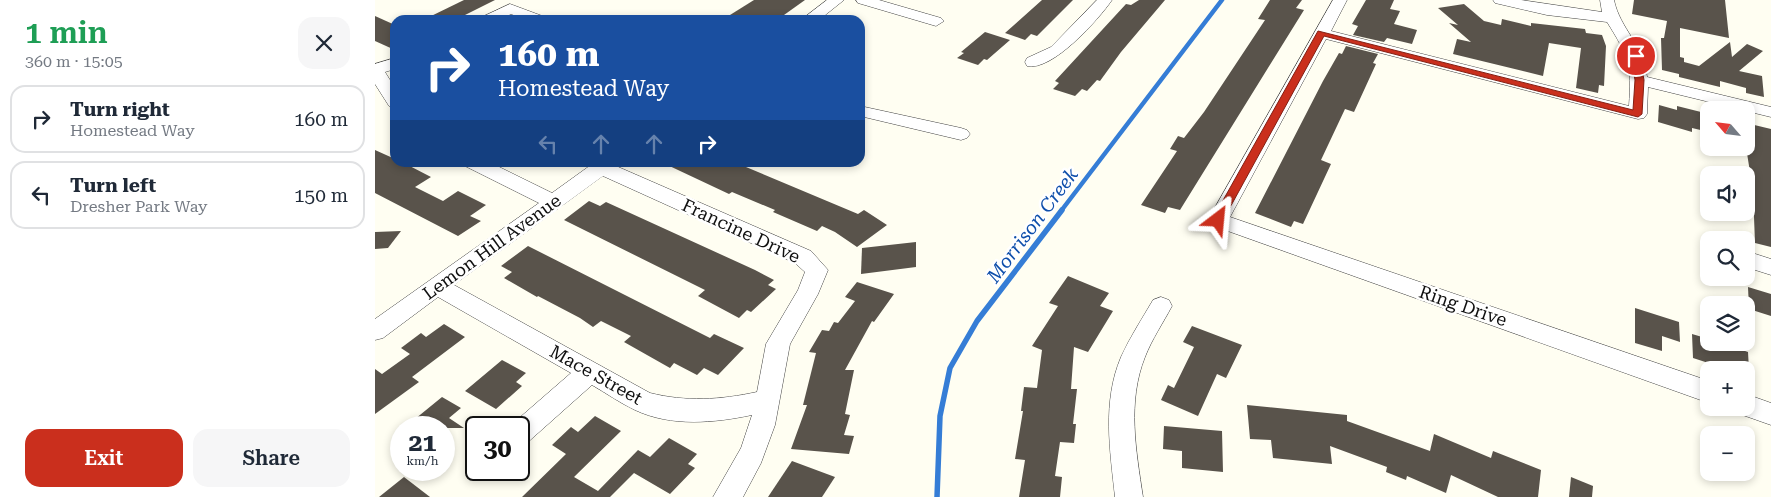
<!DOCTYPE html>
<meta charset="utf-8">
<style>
:root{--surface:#fff;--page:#f6f6f7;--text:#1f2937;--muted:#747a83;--line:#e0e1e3;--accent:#ca2f1d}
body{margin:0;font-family:"Roboto Serif",serif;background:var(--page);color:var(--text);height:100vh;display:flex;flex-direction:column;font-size:19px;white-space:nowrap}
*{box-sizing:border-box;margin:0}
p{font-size:16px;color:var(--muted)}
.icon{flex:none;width:28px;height:28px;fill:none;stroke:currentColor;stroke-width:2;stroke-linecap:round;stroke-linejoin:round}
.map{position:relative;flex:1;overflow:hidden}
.drawer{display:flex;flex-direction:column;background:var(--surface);width:375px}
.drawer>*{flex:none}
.banner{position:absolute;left:15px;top:15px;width:475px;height:152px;border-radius:15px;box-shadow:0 2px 8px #0003;background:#1a4fa0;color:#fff;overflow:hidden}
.needle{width:32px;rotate:298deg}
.controls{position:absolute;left:1325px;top:101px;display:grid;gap:10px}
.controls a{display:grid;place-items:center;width:55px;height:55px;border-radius:10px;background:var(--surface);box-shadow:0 2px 8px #0003;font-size:25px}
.speed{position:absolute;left:15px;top:416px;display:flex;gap:10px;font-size:25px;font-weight:700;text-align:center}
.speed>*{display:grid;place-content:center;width:65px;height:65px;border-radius:50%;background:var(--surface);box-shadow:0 2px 8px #0003;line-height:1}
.speed small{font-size:12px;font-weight:400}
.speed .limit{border:2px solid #111;border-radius:8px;background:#fff;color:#111}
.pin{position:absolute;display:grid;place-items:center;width:42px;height:42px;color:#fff;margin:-21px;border:2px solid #fff;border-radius:50%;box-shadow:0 1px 5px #0007}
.me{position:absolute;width:55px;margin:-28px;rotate:29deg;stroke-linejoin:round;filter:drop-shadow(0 0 4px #0008)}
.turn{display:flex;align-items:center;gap:18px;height:105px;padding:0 25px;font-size:22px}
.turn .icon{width:65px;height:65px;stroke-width:2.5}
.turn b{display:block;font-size:35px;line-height:42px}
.lanes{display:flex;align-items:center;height:48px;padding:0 25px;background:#0003;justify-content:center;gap:25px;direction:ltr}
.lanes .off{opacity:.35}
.round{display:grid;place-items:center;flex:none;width:52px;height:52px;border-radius:15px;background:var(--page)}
.summary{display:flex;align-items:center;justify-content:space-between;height:85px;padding:0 25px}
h1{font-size:30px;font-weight:600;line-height:38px;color:#1e9e55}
.button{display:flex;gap:10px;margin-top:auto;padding:10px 25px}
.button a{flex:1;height:58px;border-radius:15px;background:var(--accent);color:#fff;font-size:20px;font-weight:600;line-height:58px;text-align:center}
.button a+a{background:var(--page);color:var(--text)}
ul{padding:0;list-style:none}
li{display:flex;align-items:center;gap:15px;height:68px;margin:0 10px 8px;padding:0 15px;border:2px solid var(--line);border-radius:15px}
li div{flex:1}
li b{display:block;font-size:19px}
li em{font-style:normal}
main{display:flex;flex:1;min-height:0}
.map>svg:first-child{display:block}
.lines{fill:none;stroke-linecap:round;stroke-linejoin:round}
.stream-far1{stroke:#357dd6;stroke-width:4.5}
.stream{stroke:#357dd6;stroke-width:5.5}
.building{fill:#59534b}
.minor-casing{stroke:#434343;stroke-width:1}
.minor{fill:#fff;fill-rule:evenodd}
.route{fill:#ca2f1d;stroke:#831f13}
.labels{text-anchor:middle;stroke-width:5;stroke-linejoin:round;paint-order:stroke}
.street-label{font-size:18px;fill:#101010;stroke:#fff}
.water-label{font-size:19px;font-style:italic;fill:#0f4fab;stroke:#fff}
</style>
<main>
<section class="drawer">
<div class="summary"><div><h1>1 min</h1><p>360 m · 15:05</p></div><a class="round"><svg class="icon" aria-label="close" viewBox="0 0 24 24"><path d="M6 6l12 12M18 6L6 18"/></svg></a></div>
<ul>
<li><svg class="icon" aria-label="right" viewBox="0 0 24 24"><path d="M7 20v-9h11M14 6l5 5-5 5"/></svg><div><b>Turn right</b><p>Homestead Way</p></div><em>160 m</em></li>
<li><svg class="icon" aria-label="left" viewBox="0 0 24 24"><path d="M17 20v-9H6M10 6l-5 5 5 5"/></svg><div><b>Turn left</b><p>Dresher Park Way</p></div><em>150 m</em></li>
</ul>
<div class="button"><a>Exit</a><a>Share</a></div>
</section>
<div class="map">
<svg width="1396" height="497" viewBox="0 0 1396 497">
<rect width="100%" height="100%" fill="#fffef2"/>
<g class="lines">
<!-- stream-far1 -->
<polyline class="stream-far1" points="686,211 847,0"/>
<!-- stream -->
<polyline class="stream" points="562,497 565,416 575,368 602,321 687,210"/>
</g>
<!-- building -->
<g class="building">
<polygon points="89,0 120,0 80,20 48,20"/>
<polygon points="379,0 430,0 402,20 369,20 355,15"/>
<polygon points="667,0 698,0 662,36 656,34 650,40 630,33"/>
<polygon points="764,0 790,0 746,52 725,81 722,80 712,91 707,89 700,96 678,89 684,83 680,81 751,4 756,5"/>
<polygon points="895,0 927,0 921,8 929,10 805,210 793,207 790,213 766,205 802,151 795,149 803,136 809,138 829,112 890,20 883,19"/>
<polygon points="991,0 1019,0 1015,9 1025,11 1019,24 1042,30 1037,44 1012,38 1009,42 978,35 983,26 977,24"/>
<polygon points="1259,0 1350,0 1354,38 1305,28 1305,57 1309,58 1309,62 1324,66 1355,42 1357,57 1372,44 1388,51 1364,71 1387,76 1389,97 1371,93 1371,88 1345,81 1345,87 1304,77 1304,74 1287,70 1286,38 1289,38 1292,21 1257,14"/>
<polygon points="1089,4 1109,21 1126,25 1127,19 1156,26 1156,23 1210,29 1211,33 1227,35 1231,46 1229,86 1224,85 1223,93 1201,88 1206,48 1174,43 1168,76 1078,54 1082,39 1096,42 1074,23 1083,25 1063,8"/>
<polygon points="0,16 20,25 20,50 0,41"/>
<polygon points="610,32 635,40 612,60 609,59 603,65 582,58 589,53 586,52"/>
<polygon points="971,46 1003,54 998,63 1001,64 979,112 970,109 946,160 956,164 928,224 919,221 916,227 880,213 948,81 964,53 967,54"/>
<polygon points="1284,105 1302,110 1302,106 1334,114 1334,132 1317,128 1317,132 1283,122"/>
<polygon points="1371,123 1396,129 1396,247 1380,243 1378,191 1371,147"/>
<polygon points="0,150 20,159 20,162 27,162 56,177 40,187 68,201 83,191 111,205 95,216 106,221 83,236 0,193"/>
<polygon points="286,162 359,162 483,214 489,210 512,225 482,247 460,232 447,226 442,231 398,212 400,210 357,192 354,194"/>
<polygon points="214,201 225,206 231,202 380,270 399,280 393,285 401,289 376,312 372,310 364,318 323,296 330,290 189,220"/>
<polygon points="26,231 13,248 0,249 0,232"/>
<polygon points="541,242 541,267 486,274 487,248"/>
<polygon points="153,246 335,338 339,334 369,348 343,375 329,368 322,375 299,363 295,368 249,342 256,336 226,321 218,327 205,318 163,296 162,297 129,278 137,272 126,266"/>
<polygon points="693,276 734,293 725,306 738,311 713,352 699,347 696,389 702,389 698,424 701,424 699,443 685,442 680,476 687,477 685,497 644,497 650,460 640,459 648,411 646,411 649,387 662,388 667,350 657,346 683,306 674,303"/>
<polygon points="482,282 519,294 499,322 497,321 470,370 479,370 470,414 475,415 469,435 479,436 474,454 416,449 432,405 428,405 441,353 434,352 447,330 454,331 459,322 463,323 480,301 470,297"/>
<polygon points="1373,287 1396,294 1396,316 1374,309"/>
<polygon points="1260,308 1304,322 1305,342 1287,336 1287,351 1260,343"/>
<polygon points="69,324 90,337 37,377 44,382 0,414 0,369 7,374 35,354 26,348 46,333 51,337"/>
<polygon points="817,326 867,345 851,378 842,374 823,416 786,400 793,385 799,388 819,347 808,342"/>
<polygon points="1317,334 1334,339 1334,342 1344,342 1373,352 1374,370 1355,370 1318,358"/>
<polygon points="127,360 151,373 141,382 147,386 121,409 90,391"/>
<polygon points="67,397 86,408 74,418 89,428 29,428"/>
<polygon points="872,405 972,415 972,421 1055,451 1059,434 1116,458 1118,451 1166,470 1163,497 1123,497 1076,475 1071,493 1032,476 1031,480 1011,472 1012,467 955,446 957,464 898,458 896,440 875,439"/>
<polygon points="220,416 246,431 199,477 223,491 263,450 275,457 294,438 322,454 313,464 320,468 295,494 259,473 235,497 147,497 191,454 177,445 196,427 203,432"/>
<polygon points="789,426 847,431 848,472 807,468 807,451 788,449"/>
<polygon points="417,461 460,477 447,497 393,497"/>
<polygon points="29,477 55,497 4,497"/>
<polygon points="1196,477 1218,486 1217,497 1194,497"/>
</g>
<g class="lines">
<defs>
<g id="minor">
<polygon points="452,0 469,0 444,20 426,20"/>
<polygon points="481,0 504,0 566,18 569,21 561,26 483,3"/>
<path d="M 722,0 L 737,0 C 724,19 677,72 652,66 L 650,62 L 652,58 L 676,47 Z"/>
<path d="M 958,0 L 972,0 L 956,31 L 1254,106 C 1257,65 1254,57 1232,22 L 1172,15 L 1120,3 L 1118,0 L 1146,0 L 1227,12 L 1225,0 L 1239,0 C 1245,29 1269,45 1272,77 L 1396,107 L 1396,117 L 1273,87 L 1272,114 L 1269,118 L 1263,119 L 951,39 L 855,217 L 1334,381 L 1334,403 L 836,225 L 833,220 Z"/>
<polygon points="135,4 170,17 173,20 151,20 136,14 124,20 104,20 107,17"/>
<polygon points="20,58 20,69 10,72 20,88 20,107 14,106 0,84 0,64"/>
<polygon points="485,106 586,128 592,130 595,134 592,138 586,140 485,116"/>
<path d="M 88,162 L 114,162 L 177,193 L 220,162 L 243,162 L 241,166 L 436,251 L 453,270 L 443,294 L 415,344 L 400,425 L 386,463 L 368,497 L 338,497 L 366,448 L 377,415 C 339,423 296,427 260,410 C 245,403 231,393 217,385 L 153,442 L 144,446 L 144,428 L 134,428 L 135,426 L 196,373 L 63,297 L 8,338 L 0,340 L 0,319 L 164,203 L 90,166 ZM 228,176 L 420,263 L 430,272 L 423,290 L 391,344 L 382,392 C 345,400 311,402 275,393 L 79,285 Z"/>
<polygon points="1371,251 1396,259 1396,275 1371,267"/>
<path d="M 786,297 L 794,300 L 797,306 C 788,323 777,339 770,357 C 752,402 761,450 768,497 L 740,497 C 735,450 727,402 746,357 C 755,337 767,319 778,300 Z"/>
<polygon points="1371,394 1396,403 1396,425 1362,413 1360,408 1371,408"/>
</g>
</defs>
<!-- minor casing -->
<use href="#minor" class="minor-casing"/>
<!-- minor -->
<use href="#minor" class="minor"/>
</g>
<!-- route -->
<polygon class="route" points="943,31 1258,110 1260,80 1256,56 1264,54 1269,80 1267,114 1263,117 949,36 847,222 839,222 837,220"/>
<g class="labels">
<!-- street labels -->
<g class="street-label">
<text transform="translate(366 231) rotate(25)" y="6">Francine Drive</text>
<text transform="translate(117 247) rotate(-36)" y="6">Lemon Hill Avenue</text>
<text transform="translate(1088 306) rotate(19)" y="6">Ring Drive</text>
<text transform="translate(221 375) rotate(29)" y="6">Mace Street</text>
</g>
<!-- water labels -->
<g class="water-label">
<text transform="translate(657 225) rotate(-53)" y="7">Morrison Creek</text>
</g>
</g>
</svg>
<div class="controls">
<a><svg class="needle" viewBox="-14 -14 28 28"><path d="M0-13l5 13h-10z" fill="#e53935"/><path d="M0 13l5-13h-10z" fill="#747a83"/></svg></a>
<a><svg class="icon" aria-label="sound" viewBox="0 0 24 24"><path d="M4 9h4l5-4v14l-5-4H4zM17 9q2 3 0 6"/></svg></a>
<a><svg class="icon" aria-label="search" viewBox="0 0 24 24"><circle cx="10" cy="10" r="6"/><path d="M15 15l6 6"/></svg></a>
<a><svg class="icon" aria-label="layers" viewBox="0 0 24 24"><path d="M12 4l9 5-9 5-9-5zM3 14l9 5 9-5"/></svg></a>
<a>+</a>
<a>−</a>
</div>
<div class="speed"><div>21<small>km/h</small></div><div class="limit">30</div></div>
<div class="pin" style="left:1261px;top:56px;background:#d93025"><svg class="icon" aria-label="arrive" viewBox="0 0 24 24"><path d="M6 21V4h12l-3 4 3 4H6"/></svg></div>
<svg class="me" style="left:843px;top:220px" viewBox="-20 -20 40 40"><path d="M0-17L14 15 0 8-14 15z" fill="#ca2f1d" stroke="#fff" stroke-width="4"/></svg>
<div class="banner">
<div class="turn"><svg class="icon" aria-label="right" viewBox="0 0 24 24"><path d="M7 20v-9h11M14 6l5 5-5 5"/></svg><div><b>160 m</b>Homestead Way</div></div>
<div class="lanes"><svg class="icon off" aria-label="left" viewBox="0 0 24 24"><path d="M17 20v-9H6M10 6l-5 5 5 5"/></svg><svg class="icon off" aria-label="ahead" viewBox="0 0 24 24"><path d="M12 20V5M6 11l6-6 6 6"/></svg><svg class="icon off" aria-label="ahead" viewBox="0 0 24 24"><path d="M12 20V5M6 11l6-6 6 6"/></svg><svg class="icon" aria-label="right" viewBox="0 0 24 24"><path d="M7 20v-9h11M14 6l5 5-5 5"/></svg></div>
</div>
</div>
</main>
